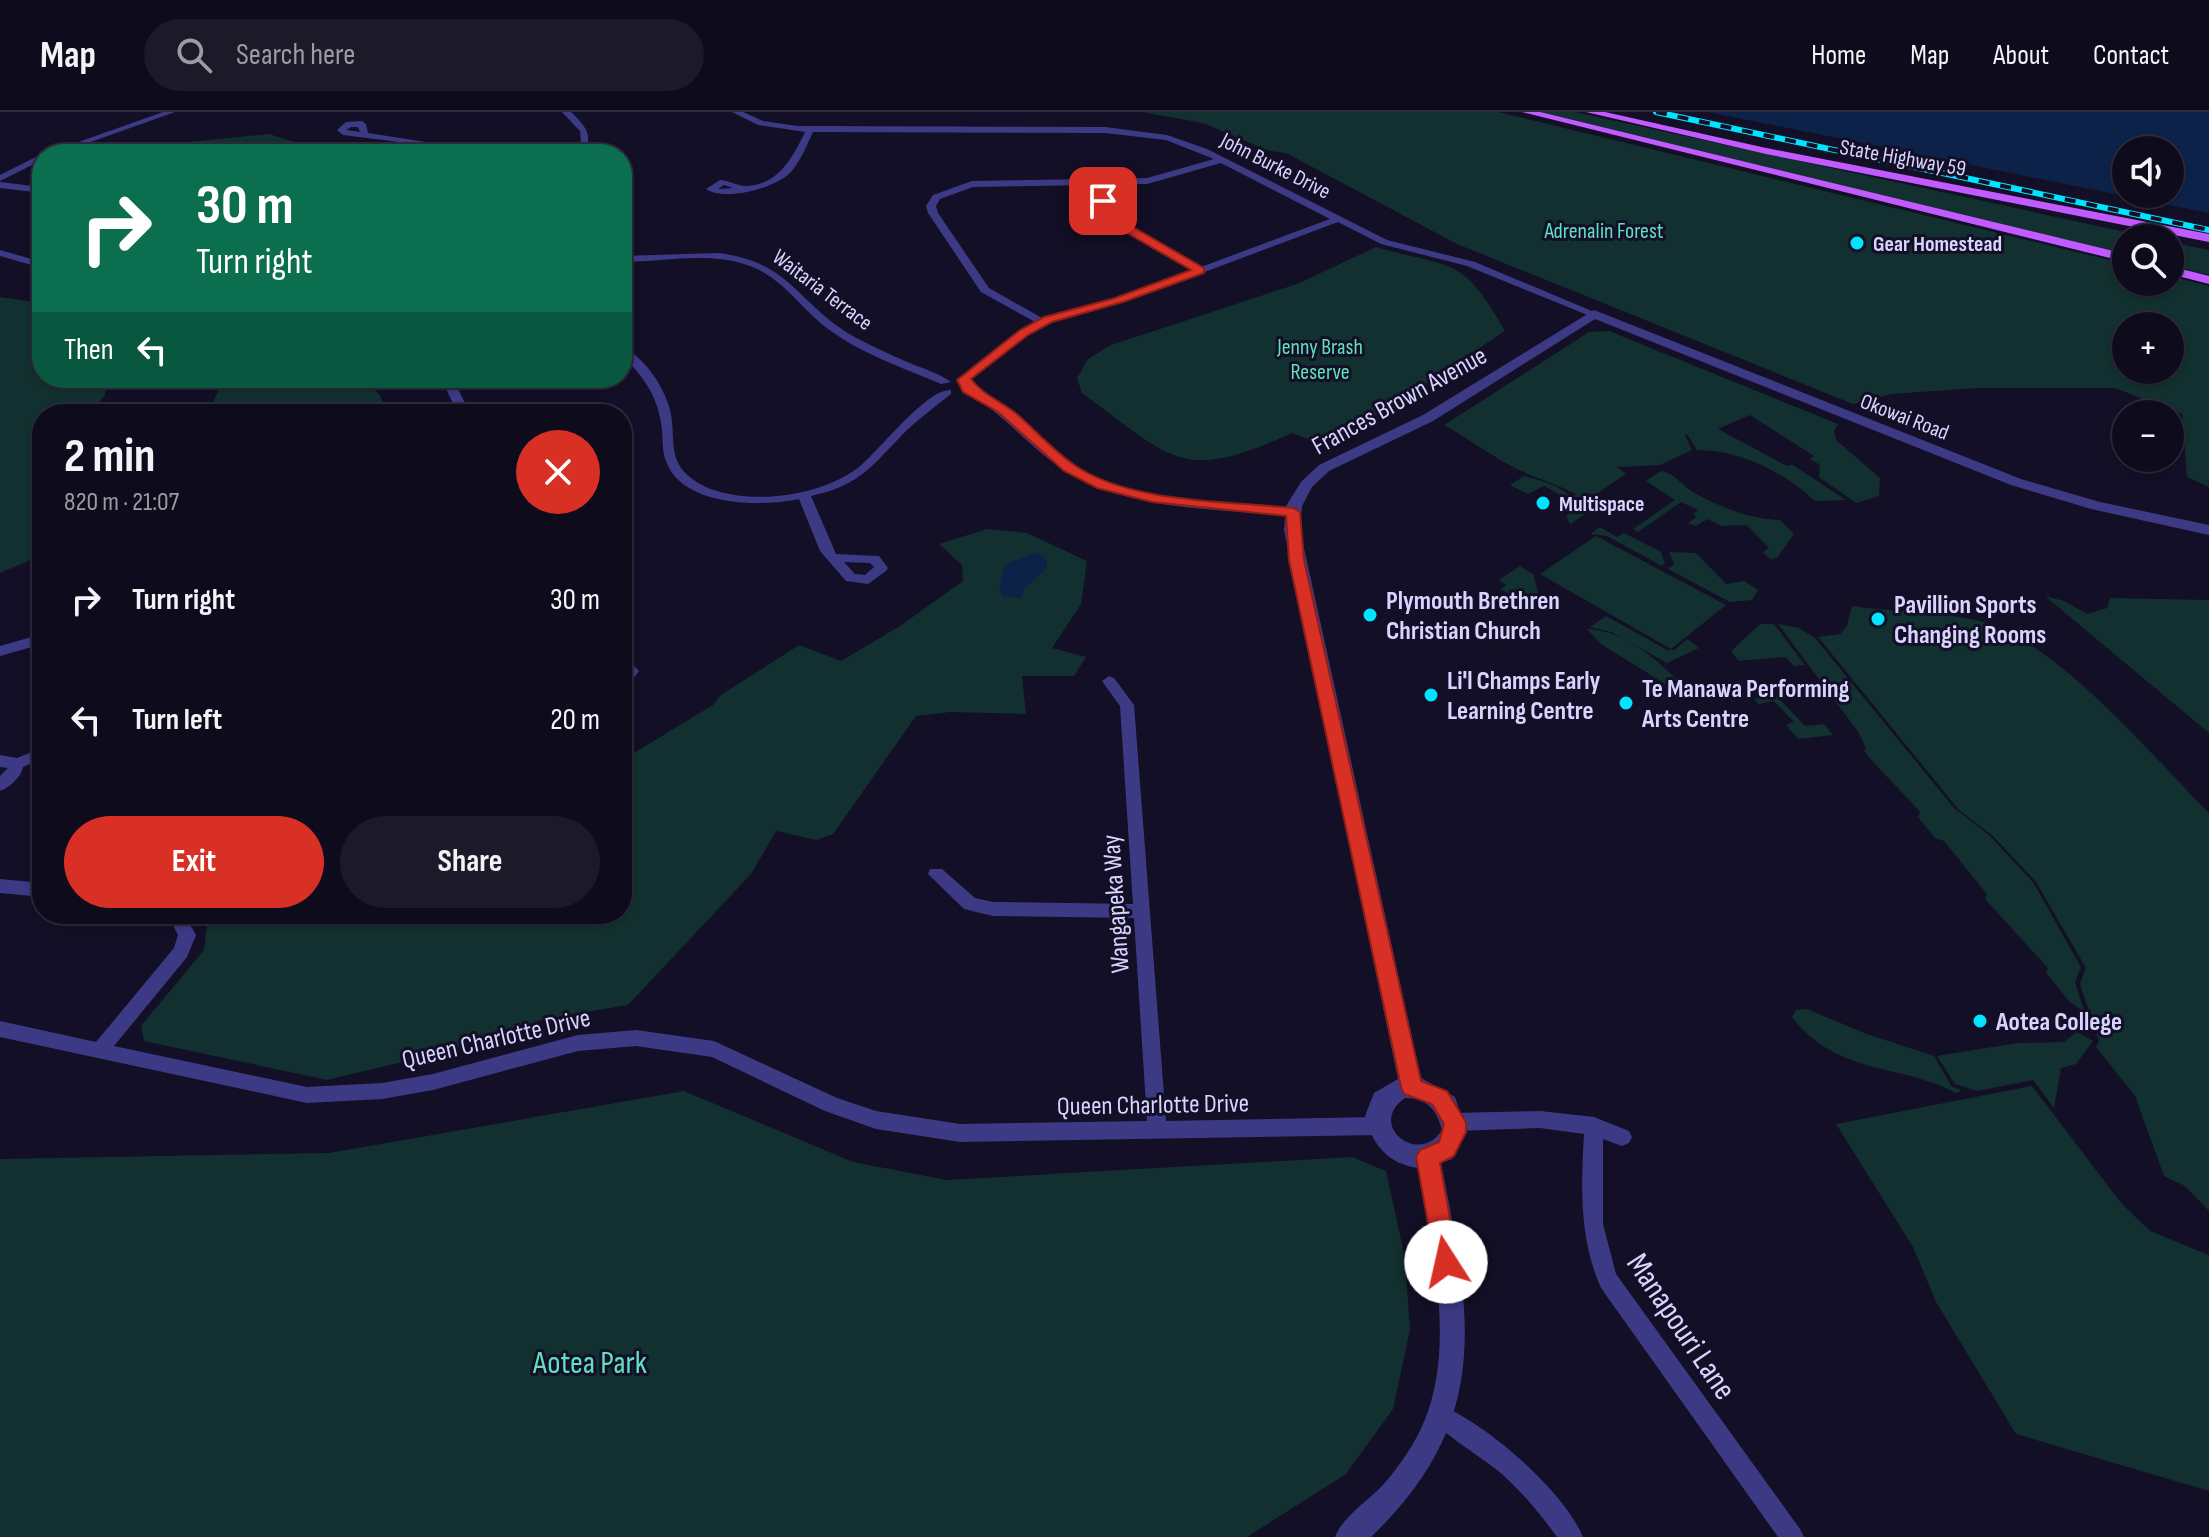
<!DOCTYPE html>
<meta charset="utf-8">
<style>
:root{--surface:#0e0b1c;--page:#1c1929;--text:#f1f3f6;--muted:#9b9ba3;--line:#2e2b3b;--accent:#d93025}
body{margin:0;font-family:"Sofia Sans Condensed",sans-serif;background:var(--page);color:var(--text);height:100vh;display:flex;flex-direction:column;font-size:30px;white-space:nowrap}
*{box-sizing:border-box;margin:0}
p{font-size:26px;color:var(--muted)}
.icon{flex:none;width:44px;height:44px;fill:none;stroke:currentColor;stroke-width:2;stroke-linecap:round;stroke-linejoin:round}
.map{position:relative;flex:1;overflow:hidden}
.side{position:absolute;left:32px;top:292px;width:600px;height:520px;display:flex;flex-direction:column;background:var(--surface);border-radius:32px;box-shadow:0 2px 6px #0004,0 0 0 2px var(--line)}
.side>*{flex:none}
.guide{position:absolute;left:32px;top:32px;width:600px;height:244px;border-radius:32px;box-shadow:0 2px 6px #0004,0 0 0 2px var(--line);background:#0b6e4f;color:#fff;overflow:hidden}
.controls{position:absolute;left:2112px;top:24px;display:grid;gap:16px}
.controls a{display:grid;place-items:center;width:72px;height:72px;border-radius:50%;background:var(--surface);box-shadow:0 2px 6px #0004,0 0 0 2px var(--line);font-size:40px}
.pin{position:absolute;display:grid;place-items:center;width:68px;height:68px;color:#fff;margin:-34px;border-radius:16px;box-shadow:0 4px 12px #0006}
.me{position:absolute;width:88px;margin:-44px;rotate:350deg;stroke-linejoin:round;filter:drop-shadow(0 0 6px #0008)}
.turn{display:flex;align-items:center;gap:28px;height:168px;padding:0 32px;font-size:36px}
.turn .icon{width:104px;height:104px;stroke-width:2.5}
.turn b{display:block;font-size:56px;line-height:68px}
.then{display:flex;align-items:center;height:76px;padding:0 32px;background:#0003;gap:16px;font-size:30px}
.round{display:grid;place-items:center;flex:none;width:84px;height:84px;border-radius:42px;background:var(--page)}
.head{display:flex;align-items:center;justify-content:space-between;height:136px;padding:0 32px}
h1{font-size:48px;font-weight:700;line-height:60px}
.action{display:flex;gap:16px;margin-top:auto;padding:16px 32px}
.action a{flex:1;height:92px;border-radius:48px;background:var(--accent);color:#fff;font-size:32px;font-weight:700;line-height:92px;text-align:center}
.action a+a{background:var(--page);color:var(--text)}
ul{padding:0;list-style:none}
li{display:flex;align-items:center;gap:24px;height:120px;padding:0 32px}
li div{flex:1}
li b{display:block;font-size:30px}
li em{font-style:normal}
header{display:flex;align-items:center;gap:48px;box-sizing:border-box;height:112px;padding:0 40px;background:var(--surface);border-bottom:2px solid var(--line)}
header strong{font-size:38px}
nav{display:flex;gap:44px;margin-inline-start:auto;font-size:28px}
.search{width:560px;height:72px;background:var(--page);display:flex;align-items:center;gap:20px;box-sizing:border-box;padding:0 28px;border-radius:44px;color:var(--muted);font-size:30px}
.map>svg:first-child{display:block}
.green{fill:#12302f;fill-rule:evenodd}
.water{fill:#0c2248;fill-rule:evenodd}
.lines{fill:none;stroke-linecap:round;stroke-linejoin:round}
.minor{fill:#3d3a85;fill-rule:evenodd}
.tertiary{fill:#3d3a85;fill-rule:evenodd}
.primary{fill:#c25bff;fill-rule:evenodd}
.rail-casing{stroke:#00e5ff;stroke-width:6}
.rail{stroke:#130f26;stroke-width:4;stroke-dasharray:11;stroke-linecap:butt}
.route{fill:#d93025;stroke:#8d1f18;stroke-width:2}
.poi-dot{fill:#00e5ff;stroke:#130f26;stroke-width:3}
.labels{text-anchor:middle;stroke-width:6;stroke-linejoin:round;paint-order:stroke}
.far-street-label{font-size:22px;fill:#d9d4ff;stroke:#130f26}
.far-park-label{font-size:22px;fill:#5fe0c0;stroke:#130f26}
.far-poi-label{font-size:22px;font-weight:bold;fill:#d9d4ff;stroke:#130f26;text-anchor:start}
.street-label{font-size:26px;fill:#d9d4ff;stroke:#130f26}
.poi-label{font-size:26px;font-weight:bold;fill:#d9d4ff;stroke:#130f26;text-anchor:start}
.near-street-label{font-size:32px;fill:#d9d4ff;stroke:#130f26}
.near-park-label{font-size:32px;fill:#5fe0c0;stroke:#130f26}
</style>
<header>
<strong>Map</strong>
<div class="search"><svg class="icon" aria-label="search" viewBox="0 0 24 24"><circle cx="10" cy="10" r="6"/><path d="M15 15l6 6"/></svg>Search here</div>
<nav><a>Home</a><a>Map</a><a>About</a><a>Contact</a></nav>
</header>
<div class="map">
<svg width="2209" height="1425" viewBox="0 0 2209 1425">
<rect width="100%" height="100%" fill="#130f26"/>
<!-- green -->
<g class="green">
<path d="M 1142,0 L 1498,0 L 2126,152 L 2126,170 L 2170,170 L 2170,164 L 2209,174 L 2209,375 L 2187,365 L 2182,302 L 2115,276 L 1977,276 L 1891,282 L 1853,292 L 1457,132 L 1286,41 L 1269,39 L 1203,11 ZM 2170,214 L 2170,258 L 2126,258 L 2126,214 Z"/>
<polygon points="1537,0 1574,0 2153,126 2126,126 2126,142"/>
<polygon points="269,22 332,42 121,42 139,35"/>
<polygon points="2170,130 2209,138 2209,163 2170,153"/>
<path d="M 1376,135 C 1453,157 1462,143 1505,219 L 1329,335 L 1292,321 C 1180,372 1173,347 1082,281 L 1077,266 L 1088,247 L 1111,233 L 1297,172 Z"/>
<polygon points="0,185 41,191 38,202 42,203 42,266 106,266 105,283 89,302 42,302 42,443 0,461"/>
<path d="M 1609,219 L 1838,312 L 1834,319 L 1836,328 L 1880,366 L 1879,384 L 1856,391 L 1819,365 L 1820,353 L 1810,347 L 1814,344 L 1750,303 L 1718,317 L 1787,354 L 1793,353 L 1846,388 L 1815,389 C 1784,360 1740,338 1697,338 L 1687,322 L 1685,323 L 1692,338 L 1660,353 L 1617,355 L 1626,362 L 1583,391 L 1586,393 L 1582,396 L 1573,385 L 1576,382 C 1556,372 1536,366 1517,357 C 1491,344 1469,327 1444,313 L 1589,220 Z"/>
<polygon points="224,266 362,266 380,283 386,302 208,302"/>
<path d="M 1661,359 C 1673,360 1683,374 1693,380 C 1719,395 1750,407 1780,408 L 1794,422 L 1777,446 L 1770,447 L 1763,440 L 1769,436 L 1747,413 L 1722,414 L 1707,407 L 1696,414 L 1688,411 L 1697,405 L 1693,402 L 1698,398 L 1681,390 L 1638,420 L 1633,417 L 1675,388 L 1646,369 Z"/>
<path d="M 1524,364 C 1538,368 1556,372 1568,382 C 1576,390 1577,396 1587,401 L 1570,412 L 1566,404 L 1577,396 L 1557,385 L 1559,382 L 1544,374 L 1528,382 L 1510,373 Z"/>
<polygon points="1600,415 1617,425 1624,421 1661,440 1665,451 1662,454 1607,424 1590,422"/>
<polygon points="987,417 1027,421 1087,449 1081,492 1052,536 1086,545 1074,564 1022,564 1026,602 950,600 916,604 833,722 816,728 776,719 751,762 628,893 544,907 448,939 327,968 144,929 141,914 204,838 208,807 225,802 622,802 622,644 629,644 713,593 721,583 799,533 841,549 900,514 963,469 962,453 939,432"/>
<polygon points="1596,424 1726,493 1671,537 1540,462"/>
<polygon points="1669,440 1696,441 1726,472 1744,469 1758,478 1752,488 1730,490 1668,457 1674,452"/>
<path d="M 1520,454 L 1533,462 L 1540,488 C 1526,496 1513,485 1501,477 L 1506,473 L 1499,468 Z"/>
<polygon points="2045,484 2064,489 2087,502 2107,496 2110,486 2209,488 2209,621"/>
<path d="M 1852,494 C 1892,500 1943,500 1980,509 C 2056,528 2152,644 2209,701 L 2209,1099 L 2185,1074 L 2164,1064 L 2135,984 L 2096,935 L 2099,929 L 2080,872 L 2086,856 L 2036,770 L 1993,724 L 1959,698 L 1818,525 L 1840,522 L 1847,514 Z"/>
<polygon points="1606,504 1667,538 1674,538 1687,527 1699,536 1667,551 1611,520 1590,515"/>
<polygon points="1760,512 1774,512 1805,553 1794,554 1786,545 1739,549 1731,539"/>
<path d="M 1778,512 L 1799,516 L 1815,526 L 1954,696 L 1989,723 L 2033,770 L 2081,855 L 2075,870 L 2085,901 L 2068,888 L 2046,861 L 2048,856 L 1985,787 L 1987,782 L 1944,729 L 1935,726 L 1918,705 L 1920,700 C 1901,678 1882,661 1864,639 L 1866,636 L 1859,621 Z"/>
<path d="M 1587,517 C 1623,518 1657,547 1681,572 L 1670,575 L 1601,532 Z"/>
<polygon points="1775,582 1805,614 1824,612 1833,623 1798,627 1786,613 1794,610 1774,589 1759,592 1754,587"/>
<path d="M 1807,897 L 1867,922 L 1934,944 L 1952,975 L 1962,978 L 1956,981 C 1900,951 1837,964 1792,905 L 1796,898 Z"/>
<polygon points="2077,920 2093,929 2076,952 2061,956 2054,996 2033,968 1977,979 1955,972 1937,944 2017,931 2064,930"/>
<polygon points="2032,974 2121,1091 2150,1119 2209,1143 2209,1379 2016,1322 1936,1190 1913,1135 1836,1012"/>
<polygon points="684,979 853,1050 947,1068 1352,1045 1386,1059 1405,1146 1410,1218 1393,1297 1346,1362 1247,1425 0,1425 0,1047 329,1041"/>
</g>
<!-- water -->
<g class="water">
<path d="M 1708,0 L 2209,0 L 2209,101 ZM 2126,38 L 2170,38 L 2170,82 L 2126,82 Z"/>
<polygon points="1038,440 1047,449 1047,456 1024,477 1021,486 1003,485 999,475 1005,452"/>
</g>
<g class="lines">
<!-- minor -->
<g class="minor">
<polygon points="163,0 175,0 57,42 45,42"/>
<path d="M 562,0 L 571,0 C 585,14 594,22 584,42 L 576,42 L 581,32 L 580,19 Z"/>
<path d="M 732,0 L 743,0 L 763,9 L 797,14 L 1105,15 L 1167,23 L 1207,37 L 1387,128 L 1475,150 L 1599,202 L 1590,204 L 1467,154 L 1381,132 L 1338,110 L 1130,188 L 1052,209 L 1028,223 L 963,271 L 959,270 L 959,266 L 1035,210 L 981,180 L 928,101 L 926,94 L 933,83 L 972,69 L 1147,66 L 1214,47 L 1166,28 L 1105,21 L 813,20 C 807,33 801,48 791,60 C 776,76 725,90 706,77 L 720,68 C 728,68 737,74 745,74 C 778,74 793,45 805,20 L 758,13 ZM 1221,51 L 1330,107 L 1201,155 C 1164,135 1114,116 1102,72 L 1147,72 ZM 724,73 L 733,76 L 718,77 ZM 1093,73 C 1105,117 1155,137 1192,158 L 1122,184 L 1042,206 L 989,176 L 938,101 L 936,94 L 940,87 L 973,75 Z"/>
<path d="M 362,9 L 366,12 L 368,21 L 432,31 L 453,42 L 443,42 L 415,32 L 343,23 L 337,18 L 346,10 ZM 351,15 L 358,15 L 360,20 L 346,18 Z"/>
<polygon points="42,42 42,48 0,69 0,63"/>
<polygon points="0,70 42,75 42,81 0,76"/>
<polygon points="0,138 42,150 42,156 0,144"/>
<path d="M 718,141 C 791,150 796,190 851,223 C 871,234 891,243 912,252 C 925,257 940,262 951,270 L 941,272 C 904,256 864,243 831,219 C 801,198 781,162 744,152 C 705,140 662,150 622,150 L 622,144 Z"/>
<path d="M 622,235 C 645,245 666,277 671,302 C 674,318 671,337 678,351 C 685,365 703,375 717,379 C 760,392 823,383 859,355 C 879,339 927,276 951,278 L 951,282 C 936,294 921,305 907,318 C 873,352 862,373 811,384 L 836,442 L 879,444 L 888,456 L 886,459 L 868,472 L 846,469 L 820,439 L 799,387 C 761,395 682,395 666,349 C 662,339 663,328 662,318 C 659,287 645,265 622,244 ZM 844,450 L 870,451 L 874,455 L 865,463 L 855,462 Z"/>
<polygon points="441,266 453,266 470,302 458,302"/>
<path d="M 964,275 C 991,272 1047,336 1072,352 C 1136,394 1220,389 1293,396 L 1299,400 L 1293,404 C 1217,396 1132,400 1066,359 C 1029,336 1003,300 964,279 Z"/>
<polygon points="42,522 42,532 0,544 0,534"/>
<polygon points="622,545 627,547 639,559 627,574 622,576"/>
<polygon points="1109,564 1114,566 1134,593 1166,1009 1378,1005 1385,1008 1388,1014 1385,1020 1378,1023 960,1030 876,1017 825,999 712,945 636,934 578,939 433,978 382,987 307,991 0,925 0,909 96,930 174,836 178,823 172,811 163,802 184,802 196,823 187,845 114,934 307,975 382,971 433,962 578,923 636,918 714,929 837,986 876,999 960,1012 1147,1009 1134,806 993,804 964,797 928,762 930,757 942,757 975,786 993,790 1133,792 1120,594 1102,569"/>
<path d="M 42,636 L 42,647 L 23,655 C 22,664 9,676 0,679 L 0,664 L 8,656 L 0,655 L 0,643 L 17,646 Z"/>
<polygon points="0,767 42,771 42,785 0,781"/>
<path d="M 1540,999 L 1594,1005 L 1629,1019 L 1632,1025 L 1629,1031 L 1622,1034 L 1603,1027 L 1603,1112 L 1616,1162 L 1800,1417 L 1804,1425 L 1778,1425 L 1601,1176 C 1579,1126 1581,1076 1584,1022 L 1540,1016 L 1455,1019 L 1448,1016 L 1445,1010 L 1448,1004 L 1455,1001 Z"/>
<path d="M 1442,1294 C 1488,1313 1564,1379 1583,1425 L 1557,1425 C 1541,1403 1524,1382 1503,1363 C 1488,1349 1437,1319 1431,1305 L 1434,1297 Z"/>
</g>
<!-- tertiary -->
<path class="tertiary" d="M 1594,198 L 2021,367 L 2100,390 L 2209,413 L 2209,423 L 2091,397 L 2011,373 L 1595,207 L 1433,309 L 1329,359 L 1312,375 L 1302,394 L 1300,418 L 1421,966 L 1455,985 L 1467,1020 L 1452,1047 L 1441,1051 C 1471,1204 1494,1307 1371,1425 L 1335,1425 C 1343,1405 1365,1391 1380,1376 C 1392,1364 1404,1346 1413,1332 C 1461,1252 1433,1141 1418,1056 C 1388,1052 1372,1032 1365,1004 L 1374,981 L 1398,967 L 1284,418 L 1286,394 L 1301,370 L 1319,353 L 1423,303 ZM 1405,986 C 1427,986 1437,998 1442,1018 C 1419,1055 1366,1013 1405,986 Z"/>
<!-- primary -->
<g class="primary">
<polygon points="1522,0 1540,0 2126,142 2126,150"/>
<polygon points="1586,0 1605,0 1766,36 2209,122 2209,130 1766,42"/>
<polygon points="2170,154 2209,164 2209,172 2170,162"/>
</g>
<defs>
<polyline id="rail" points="1656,0 2209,118"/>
</defs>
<!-- rail casing -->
<use href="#rail" class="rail-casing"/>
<!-- rail -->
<use href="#rail" class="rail"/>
</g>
<!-- route -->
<path class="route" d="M 1100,86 L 1107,86 L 1135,116 L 1204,156 L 1204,161 L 1123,190 L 1052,210 L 1028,223 L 971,267 C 982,282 1002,290 1018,303 C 1036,319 1053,338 1073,352 C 1127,391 1228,389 1293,396 L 1300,400 L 1304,448 L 1421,969 L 1447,979 L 1466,1010 L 1466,1020 L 1454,1044 L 1440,1051 L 1458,1150 L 1455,1158 L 1446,1161 L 1438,1158 L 1435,1150 L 1416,1045 L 1420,1038 L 1439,1030 L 1444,1012 L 1432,992 L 1404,982 L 1401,975 L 1289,448 L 1286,404 L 1152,390 L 1097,376 L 1064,359 L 998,300 L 963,280 L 957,268 L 1020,218 L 1044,205 L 1115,186 L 1191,158 L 1127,121 Z"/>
<!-- markers -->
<g class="poi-dot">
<circle cx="1857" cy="131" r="8"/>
<circle cx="1543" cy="391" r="8"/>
<circle cx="1370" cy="503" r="8"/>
<circle cx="1878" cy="507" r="8"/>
<circle cx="1431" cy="583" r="8"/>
<circle cx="1626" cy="591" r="8"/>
<circle cx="1980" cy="909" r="8"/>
</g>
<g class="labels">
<!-- far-street labels -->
<g class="far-street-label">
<text transform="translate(1903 45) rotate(10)" y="8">State Highway 59</text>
<text transform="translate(1276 53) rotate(27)" y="8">John Burke Drive</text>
<text transform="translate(823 177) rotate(37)" y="8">Waitaria Terrace</text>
<text transform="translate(1905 304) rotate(21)" y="8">Okowai Road</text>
</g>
<!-- far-park labels -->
<g class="far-park-label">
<text x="1604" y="126">Adrenalin Forest</text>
<text x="1320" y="242">Jenny Brash<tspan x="1320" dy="25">Reserve</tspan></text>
</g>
<!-- far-poi labels -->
<g class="far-poi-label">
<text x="1873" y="139">Gear Homestead</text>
<text x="1559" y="399">Multispace</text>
</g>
<!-- street labels -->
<g class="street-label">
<text transform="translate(1399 288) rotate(-29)" y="9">Frances Brown Avenue</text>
<text transform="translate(1115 792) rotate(-94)" y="9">Wangapeka Way</text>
<text transform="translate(496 926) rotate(-13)" y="9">Queen Charlotte Drive</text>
<text transform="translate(1153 992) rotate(-1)" y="9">Queen Charlotte Drive</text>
</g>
<!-- poi labels -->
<g class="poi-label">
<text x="1386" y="497">Plymouth Brethren<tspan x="1386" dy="30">Christian Church</tspan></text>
<text x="1894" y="501">Pavillion Sports<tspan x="1894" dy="30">Changing Rooms</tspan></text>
<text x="1447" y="577">Li'l Champs Early<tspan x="1447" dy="30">Learning Centre</tspan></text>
<text x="1642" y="585">Te Manawa Performing<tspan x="1642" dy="30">Arts Centre</tspan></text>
<text x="1996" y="918">Aotea College</text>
</g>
<!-- near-street labels -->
<g class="near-street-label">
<text transform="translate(1682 1214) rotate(56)" y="11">Manapouri Lane</text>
</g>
<!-- near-park labels -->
<g class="near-park-label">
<text x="590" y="1261">Aotea Park</text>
</g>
</g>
</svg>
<div class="controls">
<a><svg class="icon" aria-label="sound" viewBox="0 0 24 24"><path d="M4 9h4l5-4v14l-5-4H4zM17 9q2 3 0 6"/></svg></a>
<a><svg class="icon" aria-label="search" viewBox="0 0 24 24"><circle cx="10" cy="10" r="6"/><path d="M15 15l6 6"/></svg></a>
<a>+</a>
<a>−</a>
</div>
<div class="pin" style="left:1103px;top:89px;background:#d93025"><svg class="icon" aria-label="arrive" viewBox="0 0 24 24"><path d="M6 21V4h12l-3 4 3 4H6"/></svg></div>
<svg class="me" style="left:1446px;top:1150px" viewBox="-20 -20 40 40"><circle r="19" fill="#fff"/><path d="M0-13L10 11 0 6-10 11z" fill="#d93025"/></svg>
<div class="guide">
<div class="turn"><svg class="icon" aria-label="right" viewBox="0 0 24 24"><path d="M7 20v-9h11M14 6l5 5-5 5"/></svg><div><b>30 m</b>Turn right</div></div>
<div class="then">Then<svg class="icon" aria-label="left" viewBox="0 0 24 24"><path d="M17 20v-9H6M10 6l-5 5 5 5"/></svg></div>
</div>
<section class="side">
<div class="head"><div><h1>2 min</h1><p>820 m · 21:07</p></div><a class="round" style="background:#d93025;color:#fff"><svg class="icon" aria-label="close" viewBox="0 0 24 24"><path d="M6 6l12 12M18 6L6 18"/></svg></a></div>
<ul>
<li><svg class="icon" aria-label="right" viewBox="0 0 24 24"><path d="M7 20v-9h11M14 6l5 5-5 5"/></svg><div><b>Turn right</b></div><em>30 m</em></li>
<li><svg class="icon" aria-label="left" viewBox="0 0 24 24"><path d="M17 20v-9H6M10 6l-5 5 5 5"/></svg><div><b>Turn left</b></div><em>20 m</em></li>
</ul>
<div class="action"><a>Exit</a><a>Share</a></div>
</section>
</div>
